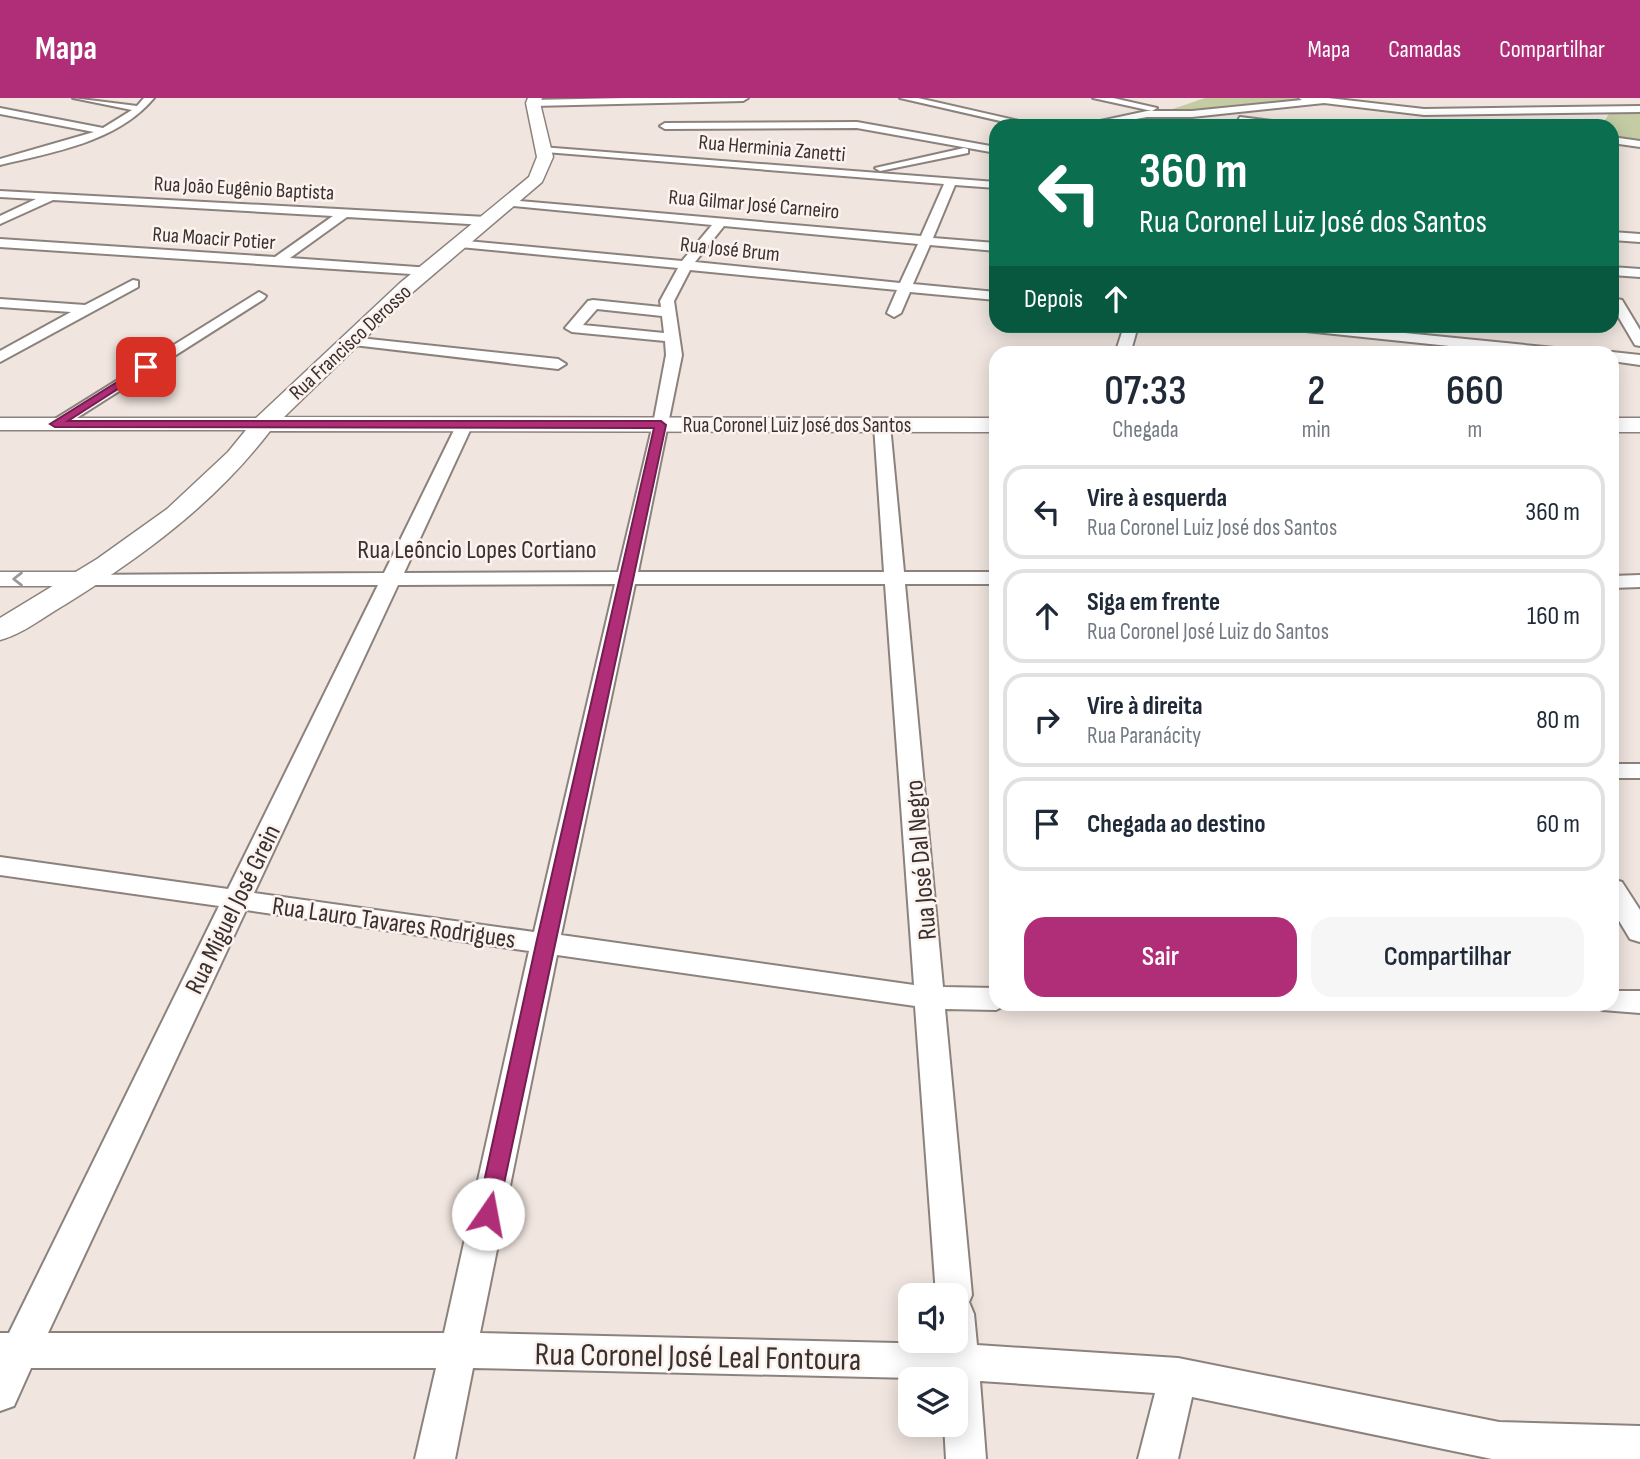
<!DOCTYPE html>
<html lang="pt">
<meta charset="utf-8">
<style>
:root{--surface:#fff;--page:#f6f6f7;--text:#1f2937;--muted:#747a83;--line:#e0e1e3;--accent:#b02e78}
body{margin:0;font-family:"Sofia Sans Condensed",sans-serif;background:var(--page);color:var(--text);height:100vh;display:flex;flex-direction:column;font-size:26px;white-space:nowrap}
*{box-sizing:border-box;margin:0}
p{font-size:23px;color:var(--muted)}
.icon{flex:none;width:38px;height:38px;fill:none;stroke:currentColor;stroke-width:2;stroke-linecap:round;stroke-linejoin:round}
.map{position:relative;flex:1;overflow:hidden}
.drawer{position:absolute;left:989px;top:248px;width:630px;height:665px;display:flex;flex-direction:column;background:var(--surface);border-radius:21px;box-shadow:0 4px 18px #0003}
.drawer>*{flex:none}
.guide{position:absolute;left:989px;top:21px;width:630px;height:214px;border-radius:21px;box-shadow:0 4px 18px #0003;background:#0b6e4f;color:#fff;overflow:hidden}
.controls{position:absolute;left:898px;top:1185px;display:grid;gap:14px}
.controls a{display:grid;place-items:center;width:70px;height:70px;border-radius:14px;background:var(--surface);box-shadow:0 4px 18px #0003;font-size:35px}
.pin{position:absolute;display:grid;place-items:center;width:60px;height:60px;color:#fff;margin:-30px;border-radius:14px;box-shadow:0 4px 10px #0006}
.me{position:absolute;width:77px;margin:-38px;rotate:12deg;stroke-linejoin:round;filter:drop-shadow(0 0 5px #0008)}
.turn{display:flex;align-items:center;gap:24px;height:147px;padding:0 35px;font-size:32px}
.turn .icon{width:91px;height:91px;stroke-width:2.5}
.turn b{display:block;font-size:49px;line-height:60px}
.then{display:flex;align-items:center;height:66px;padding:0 35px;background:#0003;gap:14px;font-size:26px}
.eta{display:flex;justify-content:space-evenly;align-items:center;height:119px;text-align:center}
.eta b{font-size:42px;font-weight:600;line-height:49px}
.action{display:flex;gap:14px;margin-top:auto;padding:14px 35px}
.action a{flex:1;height:80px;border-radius:21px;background:var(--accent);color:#fff;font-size:28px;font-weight:600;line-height:80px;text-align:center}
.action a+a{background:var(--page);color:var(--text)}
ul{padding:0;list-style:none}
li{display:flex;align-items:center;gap:21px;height:94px;margin:0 14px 10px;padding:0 21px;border:4px solid var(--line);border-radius:21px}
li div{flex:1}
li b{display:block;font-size:26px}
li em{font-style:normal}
header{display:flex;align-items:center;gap:42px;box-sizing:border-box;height:98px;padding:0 35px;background:var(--accent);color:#fff}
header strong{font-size:33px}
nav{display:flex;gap:38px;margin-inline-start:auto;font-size:24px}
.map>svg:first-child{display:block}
.green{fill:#c4cca4}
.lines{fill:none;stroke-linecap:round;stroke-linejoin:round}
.minor-casing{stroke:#8c827d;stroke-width:4}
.tertiary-casing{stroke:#8c827d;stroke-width:3}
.secondary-casing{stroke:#8c827d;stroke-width:3}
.minor{fill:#fff;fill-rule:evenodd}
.tertiary{fill:#fff;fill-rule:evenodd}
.secondary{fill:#fff;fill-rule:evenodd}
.oneway{stroke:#9b9898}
.route{fill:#b02e78;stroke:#721e4e;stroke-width:2}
.labels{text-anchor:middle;stroke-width:5;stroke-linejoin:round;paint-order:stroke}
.far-street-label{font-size:21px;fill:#373230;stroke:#fdf2ed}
.street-label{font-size:26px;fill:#373230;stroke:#fdf2ed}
.near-street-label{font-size:32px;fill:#373230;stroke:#fdf2ed}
</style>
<header>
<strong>Mapa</strong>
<nav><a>Mapa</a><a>Camadas</a><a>Compartilhar</a></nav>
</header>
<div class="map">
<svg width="1640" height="1361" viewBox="0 0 1640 1361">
<rect width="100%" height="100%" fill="#f0e5df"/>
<!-- green -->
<g class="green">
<polygon points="1205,0 1298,0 1313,3 1164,14"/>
<polygon points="1640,12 1640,43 1612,40 1612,28 1601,28 1611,13"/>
</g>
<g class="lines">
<defs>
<g id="minor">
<path d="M 73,0 L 137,8 L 144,0 L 154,0 C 117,44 54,54 0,67 L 0,61 L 94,34 L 0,16 L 0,10 L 103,30 L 132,12 Z"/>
<polygon points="626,0 748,0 743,3 533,8 528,5 533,2"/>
<polygon points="900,0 918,0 1041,28 1022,28"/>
<polygon points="1093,0 1113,0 1157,10 1152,13"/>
<polygon points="1299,0 1328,0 1424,11 1640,8 1640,14 1424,17 1324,5 1192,19 1147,19 1098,28 1077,28 1147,13 1192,13 1302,2"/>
<polygon points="1240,19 1288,25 1293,28 1237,24"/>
<polygon points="857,24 996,49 996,55 857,30 665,31 660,28 665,25"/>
<polygon points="1612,39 1640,43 1640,49 1612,45"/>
<path d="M 541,49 L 996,84 L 996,90 L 955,87 L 933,140 L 996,145 L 996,153 L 930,147 L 913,186 L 996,194 L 996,202 L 910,194 L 901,215 L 894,219 L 887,215 L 897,192 L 690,172 L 674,203 L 682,257 L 638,474 L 884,474 L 874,327 L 882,322 L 890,327 L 904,474 L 996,474 L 996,486 L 905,486 L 943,889 L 996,890 L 996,906 L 1008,906 L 996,912 L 945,911 L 972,1197 L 969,1204 L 974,1216 L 977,1247 L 1178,1260 L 1499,1324 L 1640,1328 L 1640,1361 L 1492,1361 L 1192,1299 L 1178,1361 L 1138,1361 L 1155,1295 L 980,1283 L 986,1361 L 946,1361 L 944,1326 L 956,1326 L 956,1281 L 473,1270 L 455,1361 L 415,1361 L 436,1270 L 31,1270 L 14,1308 L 0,1313 L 0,1235 L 9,1235 L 219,808 L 0,777 L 0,759 L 228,791 L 378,487 L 85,487 L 78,485 L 75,481 L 78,477 L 384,475 L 457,326 L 465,321 L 473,326 L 404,475 L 618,474 L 653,326 L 666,257 L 665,243 L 572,234 L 565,230 L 588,203 L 593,202 L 661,209 L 660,203 L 678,170 L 460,149 L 456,148 L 456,142 L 682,163 L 712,127 L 504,107 L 502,105 L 508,102 L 921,138 L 944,86 L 545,54 L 541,53 ZM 724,128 L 918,146 L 900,185 L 695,164 ZM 597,211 L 662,218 L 664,235 L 583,227 ZM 615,486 L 534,834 L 254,795 L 398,487 ZM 635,486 L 885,486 L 914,887 L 561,837 ZM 246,812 L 529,853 L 444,1235 L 48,1235 ZM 557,857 L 915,908 L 936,1197 L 956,1197 L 956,1242 L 939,1242 L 939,1246 L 480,1235 Z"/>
<polygon points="964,50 968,51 968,55 880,73 875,70"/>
<polygon points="0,93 486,119 492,123 486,127 347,119 290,160 431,170 431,176 426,177 0,149 0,141 275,159 333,118 53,102 0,126 0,118 36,101 0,99"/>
<polygon points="1612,134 1640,136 1640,144 1612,142"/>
<polygon points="1612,169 1640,171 1640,179 1612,177"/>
<polygon points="133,182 138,183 138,189 0,264 0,253 71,214 0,209 0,201 85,207"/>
<polygon points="259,194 266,198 264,201 61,330 49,330 47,326"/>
<polygon points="1617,201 1622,202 1640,232 1640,248 1635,247 1612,208 1612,202"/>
<polygon points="1124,228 1138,228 1130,256 1115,256"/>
<polygon points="1289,228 1334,228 1575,252 1582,256 1526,256 1296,232"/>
<polygon points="350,239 558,261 566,266 558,271 345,246 343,243"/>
<polygon points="1612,254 1640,257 1640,267 1612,263 1612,256 1608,256"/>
<polygon points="1640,477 1640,489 1612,490 1612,478"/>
<rect x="1612" y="666" width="28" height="14"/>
<polygon points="1612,781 1622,784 1640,812 1640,844 1630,841 1612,811"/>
<polygon points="1612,893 1640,893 1640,915 1602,912 1599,906 1612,906"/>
</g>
<g id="tertiary">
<polygon points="0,320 263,320 273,326 263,332 0,332"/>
<polygon points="0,474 85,474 94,476 97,481 94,486 85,488 0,488"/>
</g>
<g id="secondary">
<path d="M 528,0 L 542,0 L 540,5 L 553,59 L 542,84 L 414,193 L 284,319 L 996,320 L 996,334 L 270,333 C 214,406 143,458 66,506 C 45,518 23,536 0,542 L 0,520 L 97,461 L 167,411 L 228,354 L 255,321 L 400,185 L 529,79 L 537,59 L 526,5 Z"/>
<rect x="1612" y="320" width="28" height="14"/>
</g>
</defs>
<!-- minor casing -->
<use href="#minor" class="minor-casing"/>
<!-- tertiary casing -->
<use href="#tertiary" class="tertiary-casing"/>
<!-- secondary casing -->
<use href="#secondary" class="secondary-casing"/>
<!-- minor -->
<use href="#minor" class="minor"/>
<!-- tertiary -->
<use href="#tertiary" class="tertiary"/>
<!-- secondary -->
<use href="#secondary" class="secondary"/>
</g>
<!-- one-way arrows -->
<defs><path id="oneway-chevron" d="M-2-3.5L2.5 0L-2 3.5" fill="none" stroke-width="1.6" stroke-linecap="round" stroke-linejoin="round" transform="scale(1.75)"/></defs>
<use class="oneway" href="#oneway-chevron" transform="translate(18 481) rotate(-180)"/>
<!-- route -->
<polygon class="route" points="146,266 149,271 68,323 661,323 666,327 496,1123 488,1126 481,1123 477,1116 536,846 654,330 55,329 50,326"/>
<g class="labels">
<!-- far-street labels -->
<g class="far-street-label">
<text transform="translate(772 50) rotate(5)" y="7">Rua Herminia Zanetti</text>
<text transform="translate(244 90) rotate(3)" y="7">Rua João Eugênio Baptista</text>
<text transform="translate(754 106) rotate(5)" y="7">Rua Gilmar José Carneiro</text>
<text transform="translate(214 140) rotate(4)" y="7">Rua Moacir Potier</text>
<text transform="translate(730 151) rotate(6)" y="7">Rua José Brum</text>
<text transform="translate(350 244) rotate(-43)" y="7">Rua Francisco Derosso</text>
<text x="797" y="334">Rua Coronel Luiz José dos Santos</text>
</g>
<!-- street labels -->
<g class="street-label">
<text x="477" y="460">Rua Leôncio Lopes Cortiano</text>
<text transform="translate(920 762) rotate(-95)" y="9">Rua José Dal Negro</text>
<text transform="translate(232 811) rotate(-64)" y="9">Rua Miguel José Grein</text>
<text transform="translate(394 824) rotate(8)" y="9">Rua Lauro Tavares Rodrigues</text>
</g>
<!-- near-street labels -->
<g class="near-street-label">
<text transform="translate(698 1258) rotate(1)" y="11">Rua Coronel José Leal Fontoura</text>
</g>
</g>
</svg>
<div class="controls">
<a><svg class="icon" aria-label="sound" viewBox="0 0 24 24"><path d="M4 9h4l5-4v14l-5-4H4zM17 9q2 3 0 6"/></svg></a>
<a><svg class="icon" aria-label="layers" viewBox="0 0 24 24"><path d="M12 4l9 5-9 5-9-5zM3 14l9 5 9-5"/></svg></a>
</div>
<div class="pin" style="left:146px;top:269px;background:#d93025"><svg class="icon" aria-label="arrive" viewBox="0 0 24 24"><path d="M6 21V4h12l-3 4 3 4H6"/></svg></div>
<svg class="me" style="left:488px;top:1116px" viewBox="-20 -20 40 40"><circle r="19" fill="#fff"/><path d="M0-13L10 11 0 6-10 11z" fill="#b02e78"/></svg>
<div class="guide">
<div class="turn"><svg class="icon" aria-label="left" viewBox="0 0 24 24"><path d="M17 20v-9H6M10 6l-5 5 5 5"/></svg><div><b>360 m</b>Rua Coronel Luiz José dos Santos</div></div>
<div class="then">Depois<svg class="icon" aria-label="ahead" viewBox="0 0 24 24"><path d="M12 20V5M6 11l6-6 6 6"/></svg></div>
</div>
<section class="drawer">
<div class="eta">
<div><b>07:33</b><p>Chegada</p></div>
<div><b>2</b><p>min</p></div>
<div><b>660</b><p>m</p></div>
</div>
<ul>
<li><svg class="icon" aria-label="left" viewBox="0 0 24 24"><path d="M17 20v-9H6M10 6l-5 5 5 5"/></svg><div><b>Vire à esquerda</b><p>Rua Coronel Luiz José dos Santos</p></div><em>360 m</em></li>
<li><svg class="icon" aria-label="ahead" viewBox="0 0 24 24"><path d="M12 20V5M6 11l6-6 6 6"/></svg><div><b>Siga em frente</b><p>Rua Coronel José Luiz do Santos</p></div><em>160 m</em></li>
<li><svg class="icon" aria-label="right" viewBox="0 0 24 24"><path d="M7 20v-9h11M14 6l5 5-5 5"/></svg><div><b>Vire à direita</b><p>Rua Paranácity</p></div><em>80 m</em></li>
<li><svg class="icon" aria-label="arrive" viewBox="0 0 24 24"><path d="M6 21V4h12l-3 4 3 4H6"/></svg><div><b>Chegada ao destino</b></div><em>60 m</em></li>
</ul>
<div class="action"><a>Sair</a><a>Compartilhar</a></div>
</section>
</div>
